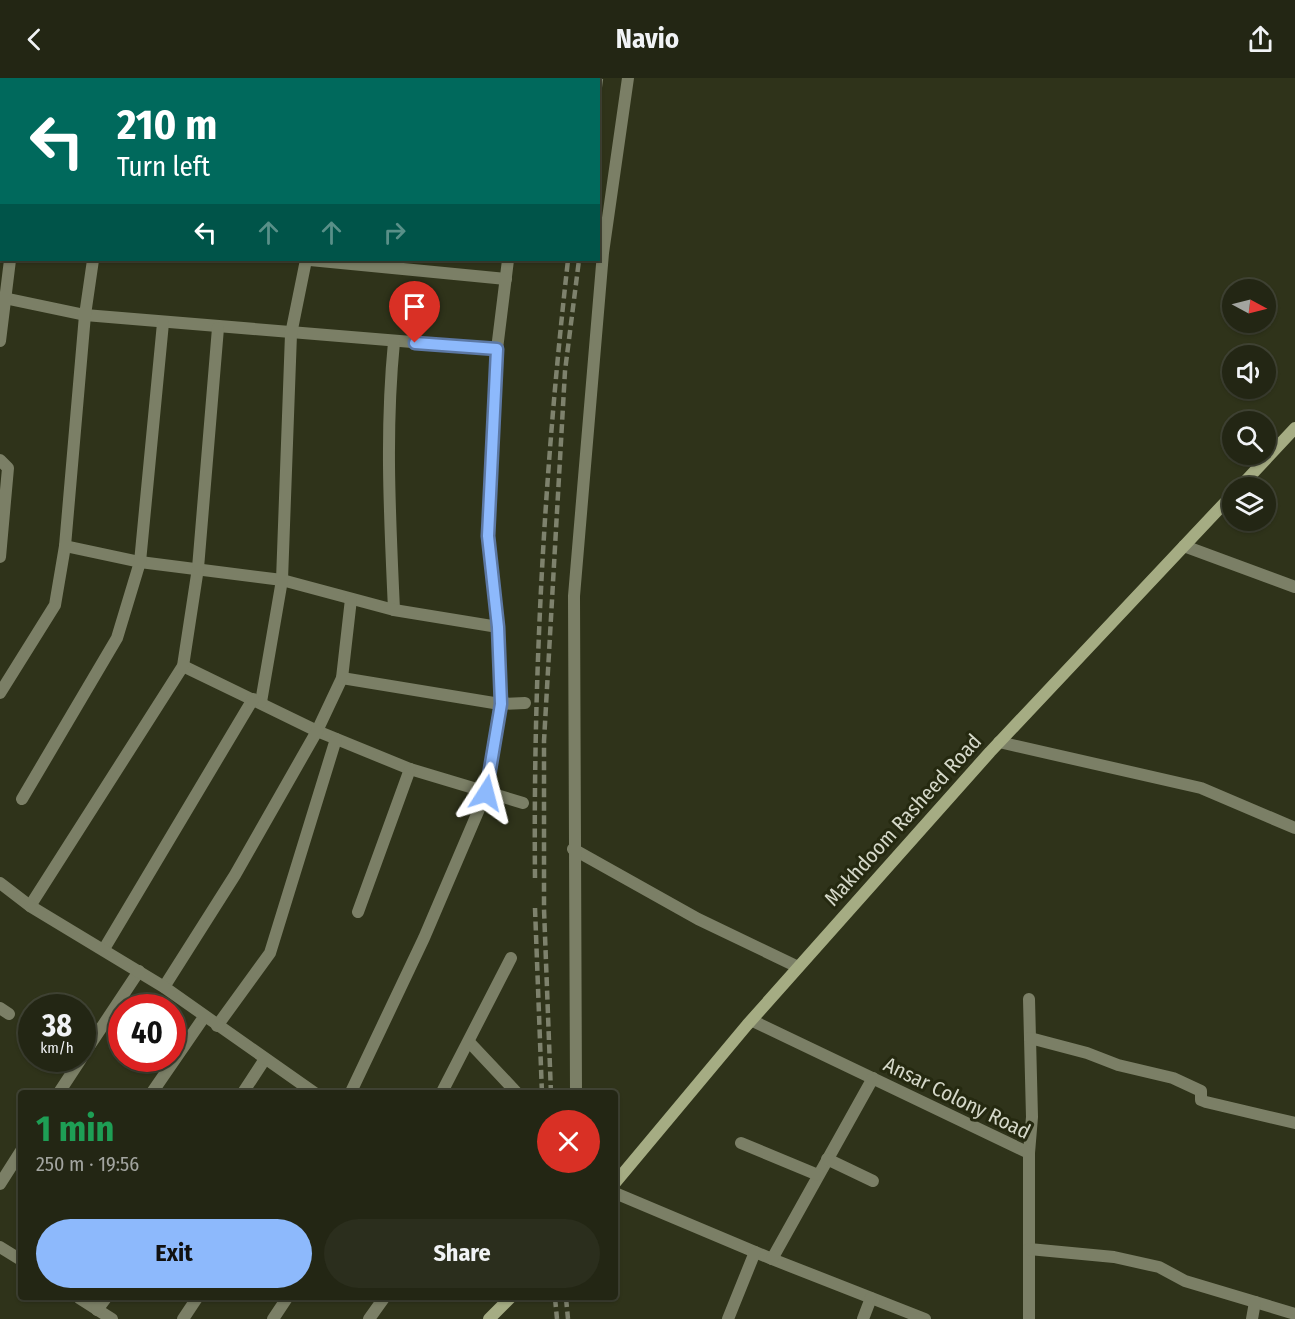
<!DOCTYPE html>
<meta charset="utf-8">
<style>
:root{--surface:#232614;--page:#2b2e1d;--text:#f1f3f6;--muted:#a3a5a0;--line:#404334;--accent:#8db9fc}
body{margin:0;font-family:"Fira Sans Condensed",sans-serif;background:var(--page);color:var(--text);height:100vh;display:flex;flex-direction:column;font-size:22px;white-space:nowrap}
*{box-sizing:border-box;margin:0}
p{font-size:20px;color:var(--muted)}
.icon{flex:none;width:33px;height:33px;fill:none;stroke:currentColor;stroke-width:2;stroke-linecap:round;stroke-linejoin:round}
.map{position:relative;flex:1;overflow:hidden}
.side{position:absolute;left:18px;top:1012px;width:600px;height:210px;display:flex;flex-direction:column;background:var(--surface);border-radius:6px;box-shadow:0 2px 4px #0004,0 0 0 2px var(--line)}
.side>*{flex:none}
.guide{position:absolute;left:0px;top:0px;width:600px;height:183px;box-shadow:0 2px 4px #0004,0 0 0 2px var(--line);background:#00695c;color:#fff;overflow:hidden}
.needle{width:39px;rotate:97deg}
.controls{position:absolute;left:1222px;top:201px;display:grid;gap:12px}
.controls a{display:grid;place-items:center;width:54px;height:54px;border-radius:50%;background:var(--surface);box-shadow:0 2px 4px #0004,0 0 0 2px var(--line);font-size:30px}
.speed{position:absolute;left:18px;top:916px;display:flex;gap:12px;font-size:30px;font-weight:700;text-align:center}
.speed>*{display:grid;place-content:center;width:78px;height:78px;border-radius:50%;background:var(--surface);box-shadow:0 2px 4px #0004,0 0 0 2px var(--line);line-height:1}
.speed small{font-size:15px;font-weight:400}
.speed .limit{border:9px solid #d22;background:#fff;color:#111}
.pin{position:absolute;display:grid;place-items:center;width:51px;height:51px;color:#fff;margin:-62px -26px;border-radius:50% 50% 50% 0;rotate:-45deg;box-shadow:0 0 6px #0007}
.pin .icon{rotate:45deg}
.me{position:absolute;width:66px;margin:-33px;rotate:9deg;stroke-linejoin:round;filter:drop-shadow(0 0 4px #0008)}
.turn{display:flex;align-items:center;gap:21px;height:126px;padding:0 18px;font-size:27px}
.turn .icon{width:78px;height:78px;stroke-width:2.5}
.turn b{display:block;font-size:42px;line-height:51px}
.lanes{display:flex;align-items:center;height:57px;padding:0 18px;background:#0003;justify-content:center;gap:30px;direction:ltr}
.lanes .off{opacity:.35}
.round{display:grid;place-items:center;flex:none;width:63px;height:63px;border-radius:32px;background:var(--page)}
.head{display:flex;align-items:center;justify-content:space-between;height:102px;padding:0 18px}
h1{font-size:36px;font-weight:700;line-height:45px;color:#1e9e55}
.action{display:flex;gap:12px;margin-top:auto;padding:12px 18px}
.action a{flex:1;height:69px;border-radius:36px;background:var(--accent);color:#111;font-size:24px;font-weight:700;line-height:69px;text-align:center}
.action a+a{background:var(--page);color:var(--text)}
header{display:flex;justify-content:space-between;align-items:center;height:78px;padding:0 18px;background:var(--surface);font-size:27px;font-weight:700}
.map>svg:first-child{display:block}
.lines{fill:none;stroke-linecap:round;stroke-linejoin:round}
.minor{stroke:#7b7f66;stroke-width:12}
.tertiary{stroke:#7b7f66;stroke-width:12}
.secondary{stroke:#a5ac83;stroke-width:12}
.rail{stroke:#7e826d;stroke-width:4.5;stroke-dasharray:9 4.5;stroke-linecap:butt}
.route-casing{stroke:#5c78a4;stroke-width:15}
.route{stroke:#8db9fc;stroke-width:10}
.labels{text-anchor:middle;stroke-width:6;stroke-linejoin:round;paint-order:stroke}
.street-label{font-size:21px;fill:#d5d8c9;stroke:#252910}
</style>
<header><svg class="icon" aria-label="back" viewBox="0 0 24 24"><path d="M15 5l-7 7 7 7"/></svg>Navio<svg class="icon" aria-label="share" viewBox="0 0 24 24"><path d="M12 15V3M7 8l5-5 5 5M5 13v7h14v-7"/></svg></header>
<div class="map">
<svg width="1295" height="1241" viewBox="0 0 1295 1241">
<rect width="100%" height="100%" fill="#2f331a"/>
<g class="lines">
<!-- minor -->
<g class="minor">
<polyline points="35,2 35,0"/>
<polyline points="113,2 113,0"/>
<polyline points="189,2 189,0"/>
<polyline points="340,2 340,0"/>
<polyline points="443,2 443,0"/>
<polyline points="0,30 2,30"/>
<polyline points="310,182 506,201"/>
<polyline points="4,220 85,237 497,271"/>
<polyline points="0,263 10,182"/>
<path d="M 394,264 C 385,355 390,441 394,532"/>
<polyline points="0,382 8,390 0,479"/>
<polyline points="65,468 140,484 282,502 394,532 498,549"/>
<polyline points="1184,468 1295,509"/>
<polyline points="183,588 317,653 410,691 523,725"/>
<polyline points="342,600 500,626 525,625"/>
<polyline points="0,615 55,527 65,468 85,237 93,182"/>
<polyline points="261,624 282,502 291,256 306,182"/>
<polyline points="999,664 1201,710 1295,750"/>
<polyline points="22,721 117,560 140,484 163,245"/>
<polyline points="573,771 698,841 798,889"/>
<polyline points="30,828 183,588 198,490 218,250"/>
<polyline points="358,834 410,691"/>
<polyline points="104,871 253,621"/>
<polyline points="164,909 235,797 317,653 342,600 351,521"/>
<polyline points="1029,921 1032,1039 1029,1075"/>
<polyline points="0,930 9,936"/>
<polyline points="753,943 1029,1075 1029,1241"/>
<polyline points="217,948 270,875 336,661"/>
<polyline points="1030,960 1087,975 1118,987 1173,1000 1201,1013 1201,1022 1206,1024 1295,1045"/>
<polyline points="470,965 518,1016"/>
<polyline points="82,979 139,893"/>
<polyline points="58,1016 81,981"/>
<polyline points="151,1016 204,939"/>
<polyline points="242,1016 265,981"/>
<polyline points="441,1016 511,880"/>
<polyline points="576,1016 574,518 603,175 628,0"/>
<polyline points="0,1106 21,1073"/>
<polyline points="615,1115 772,1181 925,1241"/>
<polyline points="0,1169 21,1182"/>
<polyline points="1029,1171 1114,1179 1159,1189 1185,1203 1295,1236"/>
<polyline points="772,1181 873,1000"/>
<polyline points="79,1220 112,1241"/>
<polyline points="97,1232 106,1220"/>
<polyline points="183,1241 197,1220"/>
<polyline points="273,1241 287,1220"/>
<polyline points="369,1241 384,1220"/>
<polyline points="728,1241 755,1174"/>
<polyline points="863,1241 871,1220"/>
<polyline points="1252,1241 1255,1224"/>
</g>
<!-- tertiary -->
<g class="tertiary">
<polyline points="536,2 537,0"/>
<polyline points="0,805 30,828 164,909 316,1016"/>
<polyline points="350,1016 424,860 486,715 500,626 498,549 488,458 497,271 508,182"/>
<polyline points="741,1065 818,1097"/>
<polyline points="827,1081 873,1103"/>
</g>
<!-- secondary -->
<g class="secondary">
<polyline points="1239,410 1295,350"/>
<polyline points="615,1105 747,947 990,674 1233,416"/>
<polyline points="489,1241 510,1220"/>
</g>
<!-- rail -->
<g class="rail">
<polyline points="598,23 601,0"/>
<path d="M 535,800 C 533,593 545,386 568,182"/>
<polyline points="535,830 542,1016"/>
<polyline points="551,1016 544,831 544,663 565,293 579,182"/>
<polyline points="555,1220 557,1241"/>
<polyline points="566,1220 568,1241"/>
</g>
</g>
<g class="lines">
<defs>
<polyline id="route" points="415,265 497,271 488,458 498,549 501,626 486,715"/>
</defs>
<!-- route casing -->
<use href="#route" class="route-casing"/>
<!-- route -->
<use href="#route" class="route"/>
</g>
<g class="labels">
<!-- street labels -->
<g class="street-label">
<text transform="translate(903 742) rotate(-48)" y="7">Makhdoom Rasheed Road</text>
<text transform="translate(957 1020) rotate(26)" y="7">Ansar Colony Road</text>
</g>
</g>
</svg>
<div class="controls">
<a><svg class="needle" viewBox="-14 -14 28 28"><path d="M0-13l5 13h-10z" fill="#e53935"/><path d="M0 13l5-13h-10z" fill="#a3a5a0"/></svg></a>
<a><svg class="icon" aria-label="sound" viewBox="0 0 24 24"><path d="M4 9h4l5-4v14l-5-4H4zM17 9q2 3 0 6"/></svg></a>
<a><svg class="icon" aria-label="search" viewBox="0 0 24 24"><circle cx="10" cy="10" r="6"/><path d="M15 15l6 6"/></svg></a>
<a><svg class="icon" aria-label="layers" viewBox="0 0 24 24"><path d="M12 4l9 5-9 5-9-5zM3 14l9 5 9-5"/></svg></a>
</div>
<div class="speed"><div>38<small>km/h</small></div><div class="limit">40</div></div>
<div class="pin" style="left:415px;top:265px;background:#d93025"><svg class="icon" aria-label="arrive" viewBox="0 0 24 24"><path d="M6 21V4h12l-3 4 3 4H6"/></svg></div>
<svg class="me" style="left:486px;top:715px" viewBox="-20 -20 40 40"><path d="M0-17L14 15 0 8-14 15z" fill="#8db9fc" stroke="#fff" stroke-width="4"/></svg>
<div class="guide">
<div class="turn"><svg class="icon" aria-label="left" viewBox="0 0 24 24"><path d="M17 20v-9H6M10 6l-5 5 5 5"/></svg><div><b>210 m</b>Turn left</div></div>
<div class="lanes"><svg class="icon" aria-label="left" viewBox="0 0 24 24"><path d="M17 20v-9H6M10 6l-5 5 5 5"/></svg><svg class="icon off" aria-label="ahead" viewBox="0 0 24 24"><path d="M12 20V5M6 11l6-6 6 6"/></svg><svg class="icon off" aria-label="ahead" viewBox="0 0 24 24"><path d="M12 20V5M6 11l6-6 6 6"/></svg><svg class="icon off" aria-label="right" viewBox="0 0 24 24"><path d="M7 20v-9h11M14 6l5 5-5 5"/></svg></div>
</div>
<section class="side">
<div class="head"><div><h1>1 min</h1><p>250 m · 19:56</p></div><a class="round" style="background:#d93025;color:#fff"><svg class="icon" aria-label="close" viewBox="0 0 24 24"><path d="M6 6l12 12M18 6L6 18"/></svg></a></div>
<div class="action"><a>Exit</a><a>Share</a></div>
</section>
</div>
